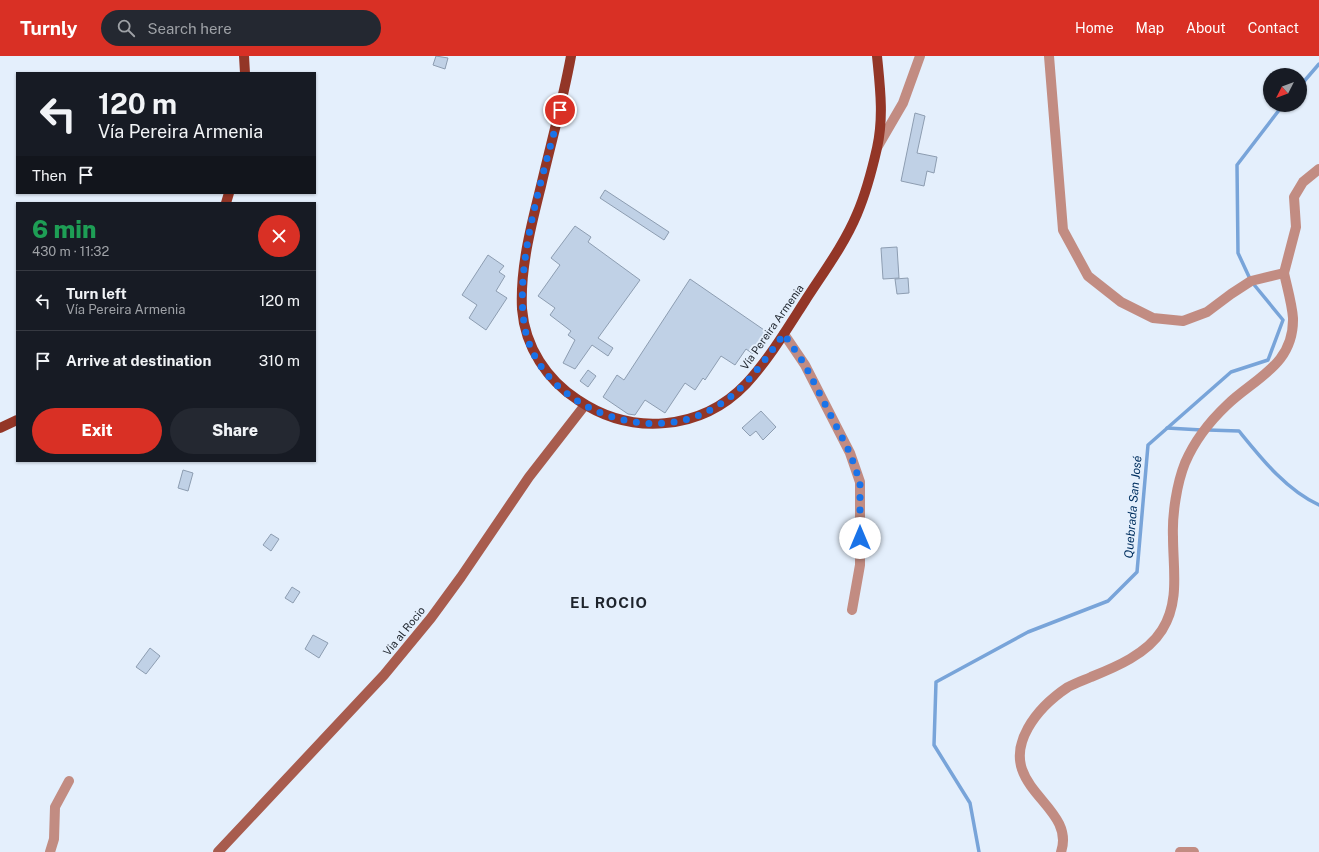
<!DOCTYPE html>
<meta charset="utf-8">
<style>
:root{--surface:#171b24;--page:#242831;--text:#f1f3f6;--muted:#9ea1a6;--line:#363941;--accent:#d93025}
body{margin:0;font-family:"Public Sans",sans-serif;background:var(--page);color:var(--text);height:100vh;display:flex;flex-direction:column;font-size:15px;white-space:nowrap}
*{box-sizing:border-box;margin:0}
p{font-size:13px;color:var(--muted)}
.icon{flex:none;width:22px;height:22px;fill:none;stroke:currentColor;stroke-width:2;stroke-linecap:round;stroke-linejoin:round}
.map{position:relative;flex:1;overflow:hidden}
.side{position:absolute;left:16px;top:146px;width:300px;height:260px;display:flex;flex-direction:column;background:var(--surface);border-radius:0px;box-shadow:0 1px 3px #0004}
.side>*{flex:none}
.banner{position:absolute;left:16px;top:16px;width:300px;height:122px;border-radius:0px;box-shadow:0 1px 3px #0004;background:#171b24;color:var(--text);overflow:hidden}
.needle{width:26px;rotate:228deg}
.fabs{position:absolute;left:1263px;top:12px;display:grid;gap:8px}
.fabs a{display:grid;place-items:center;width:44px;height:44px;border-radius:50%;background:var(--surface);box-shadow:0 1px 3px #0004;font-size:20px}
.pin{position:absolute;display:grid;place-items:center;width:34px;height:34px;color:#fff;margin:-17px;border:2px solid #fff;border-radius:50%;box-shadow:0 1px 4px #0007}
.me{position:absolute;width:44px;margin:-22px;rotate:0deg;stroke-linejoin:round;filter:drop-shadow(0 0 3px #0008)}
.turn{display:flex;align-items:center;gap:14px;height:84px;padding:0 16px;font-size:18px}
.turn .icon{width:52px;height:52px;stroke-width:2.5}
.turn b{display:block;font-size:28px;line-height:34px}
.then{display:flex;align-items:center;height:38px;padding:0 16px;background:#0003;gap:8px;font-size:15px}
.round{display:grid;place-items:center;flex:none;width:42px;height:42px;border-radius:21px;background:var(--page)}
.headline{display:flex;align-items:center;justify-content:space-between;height:68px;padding:0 16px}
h1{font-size:24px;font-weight:800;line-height:30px;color:#1e9e55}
.primary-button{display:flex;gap:8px;margin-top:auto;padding:8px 16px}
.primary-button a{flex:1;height:46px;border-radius:24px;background:var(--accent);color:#fff;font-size:16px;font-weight:800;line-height:46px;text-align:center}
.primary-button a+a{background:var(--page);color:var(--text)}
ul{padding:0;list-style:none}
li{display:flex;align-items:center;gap:12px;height:60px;padding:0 16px;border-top:1px solid var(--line)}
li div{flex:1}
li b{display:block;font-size:15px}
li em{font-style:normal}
header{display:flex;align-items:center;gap:24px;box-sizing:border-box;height:56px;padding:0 20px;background:var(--accent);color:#fff}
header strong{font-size:19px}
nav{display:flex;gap:22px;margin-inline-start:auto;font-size:14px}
.search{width:280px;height:36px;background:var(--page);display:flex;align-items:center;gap:10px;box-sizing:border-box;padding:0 14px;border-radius:22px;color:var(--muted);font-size:15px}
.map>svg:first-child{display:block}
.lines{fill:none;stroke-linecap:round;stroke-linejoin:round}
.stream{stroke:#78a4d9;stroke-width:3.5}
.building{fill:#c0d1e6;stroke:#8d9db1}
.minor{stroke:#c28c82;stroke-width:10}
.tertiary{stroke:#c28c82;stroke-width:10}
.secondary{stroke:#a85c4e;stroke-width:10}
.primary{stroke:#933627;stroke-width:10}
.route{stroke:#1a73e8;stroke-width:7;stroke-dasharray:0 12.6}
.labels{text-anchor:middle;stroke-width:4;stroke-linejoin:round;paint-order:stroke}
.street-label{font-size:11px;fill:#1e242c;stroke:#e4effc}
.water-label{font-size:12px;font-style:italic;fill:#003060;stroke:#e4effc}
.district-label{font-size:15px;font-weight:bold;letter-spacing:1px;fill:#1e242c;stroke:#e4effc}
</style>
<header>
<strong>Turnly</strong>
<div class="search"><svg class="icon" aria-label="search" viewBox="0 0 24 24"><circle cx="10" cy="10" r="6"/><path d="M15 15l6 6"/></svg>Search here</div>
<nav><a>Home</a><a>Map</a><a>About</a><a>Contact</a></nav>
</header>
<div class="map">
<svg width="1319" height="796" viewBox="0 0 1319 796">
<rect width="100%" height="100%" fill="#e4effc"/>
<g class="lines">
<!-- stream -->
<g class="stream">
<polyline points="1300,30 1319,8"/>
<polyline points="1167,372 1202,374"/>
<path d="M 1208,374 L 1239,375 C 1261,402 1286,434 1319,449"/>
<polyline points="979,796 970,747 934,689 936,626 1028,576 1108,545 1137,516 1148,389 1231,316 1268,304 1283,264 1251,225 1238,197 1237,109 1283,49"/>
</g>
</g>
<!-- building -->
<g class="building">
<polygon points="436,0 448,2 445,13 433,9"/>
<polygon points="915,57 925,60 917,97 937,101 934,117 927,115 924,130 901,125"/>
<polygon points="605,134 669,176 664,184 600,142"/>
<polygon points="575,170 591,181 588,186 640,224 598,282 613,292 608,300 592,289 575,313 563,307 575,284 568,279 571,275 550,259 555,252 538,240 560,209 551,202"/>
<polygon points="897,191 899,222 883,223 881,192"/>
<polygon points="488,199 504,210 499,216 505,220 496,235 507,242 486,274 469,262 477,249 462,239"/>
<polygon points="908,222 909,237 897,238 895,223"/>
<polygon points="690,223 767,276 753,298 746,293 735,309 721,300 705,324 703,322 695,334 685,327 665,357 645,344 635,359 628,358 603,341 617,319 624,324"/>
<polygon points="588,314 596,320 588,331 580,325"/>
<polygon points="761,355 776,371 763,384 756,375 750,380 742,372"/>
<polygon points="183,414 193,417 188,435 178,432"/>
<polygon points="271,478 279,483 271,495 263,489"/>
<polygon points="292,531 300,536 293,547 285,542"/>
<polygon points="313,579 328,587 319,602 305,593"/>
<polygon points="150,592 160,600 146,618 136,611"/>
</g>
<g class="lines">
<!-- minor -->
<g class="minor">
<path d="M 1049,0 L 1063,174 L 1088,220 L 1121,246 L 1153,262 L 1183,265 L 1207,256 L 1231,238 L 1251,225 L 1284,217 C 1287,231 1292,248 1293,262 C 1294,309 1255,322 1227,349 C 1210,365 1194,386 1185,407 C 1177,427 1172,458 1173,481 C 1173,513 1180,546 1162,574 C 1147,598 1116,611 1091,621 C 1084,624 1075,627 1068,631 C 1053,641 1037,656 1028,672 C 994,732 1077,749 1061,796"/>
<polyline points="878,90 903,47 920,0"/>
<polyline points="784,278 805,309 850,397 860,426 860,509 852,554"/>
<polyline points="50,796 54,783 55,751 69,725"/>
<polyline points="1180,796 1194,796"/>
</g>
<!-- tertiary -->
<polyline class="tertiary" points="1284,217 1296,171 1294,141 1303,126 1319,113"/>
<!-- secondary -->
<polyline class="secondary" points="218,796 384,619 431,562 461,521 529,421 585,349"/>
<!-- primary -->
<g class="primary">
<polyline points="244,0 245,17"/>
<path d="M 571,0 C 563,44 551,87 541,130 C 531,170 520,212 522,253 C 525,291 547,324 578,344 C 631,380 701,375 746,328 C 769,303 787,273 805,245 C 823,217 844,189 857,158 C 866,137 872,114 877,92 C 884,61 880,31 877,0"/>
<polyline points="226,147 229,137"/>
<polyline points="0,372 17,364"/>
</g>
</g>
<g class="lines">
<!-- route -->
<path class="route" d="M 560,54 C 544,117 513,210 525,273 C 541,351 646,391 712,353 C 744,336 763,306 784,278 L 805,309 L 850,397 L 860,426 L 860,482"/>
</g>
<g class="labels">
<!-- street labels -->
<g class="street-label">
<text transform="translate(772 271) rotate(-55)" y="4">Vía Pereira Armenia</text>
<text transform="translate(404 575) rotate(-51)" y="4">Via al Rocio</text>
</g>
<!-- water labels -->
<g class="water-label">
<text transform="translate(1133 451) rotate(-85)" y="4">Quebrada San José</text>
</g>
<!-- district labels -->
<g class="district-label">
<text x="609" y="552">EL ROCIO</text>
</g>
</g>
</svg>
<div class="fabs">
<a><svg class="needle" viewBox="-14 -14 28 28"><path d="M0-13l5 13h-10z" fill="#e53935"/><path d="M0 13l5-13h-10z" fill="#9ea1a6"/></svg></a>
</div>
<div class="pin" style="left:560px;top:54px;background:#d93025"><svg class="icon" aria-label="arrive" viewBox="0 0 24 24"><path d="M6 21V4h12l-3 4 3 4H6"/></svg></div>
<svg class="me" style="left:860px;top:482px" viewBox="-20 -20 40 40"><circle r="19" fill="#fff"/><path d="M0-13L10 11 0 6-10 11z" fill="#1a73e8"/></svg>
<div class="banner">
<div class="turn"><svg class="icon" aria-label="left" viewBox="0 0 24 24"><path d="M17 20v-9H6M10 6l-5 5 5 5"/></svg><div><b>120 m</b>Vía Pereira Armenia</div></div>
<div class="then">Then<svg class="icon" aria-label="arrive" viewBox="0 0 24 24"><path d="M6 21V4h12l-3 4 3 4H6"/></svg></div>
</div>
<section class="side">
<div class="headline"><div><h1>6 min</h1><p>430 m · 11:32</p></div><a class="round" style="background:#d93025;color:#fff"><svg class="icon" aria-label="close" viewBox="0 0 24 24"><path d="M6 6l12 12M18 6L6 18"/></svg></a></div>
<ul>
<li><svg class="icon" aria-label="left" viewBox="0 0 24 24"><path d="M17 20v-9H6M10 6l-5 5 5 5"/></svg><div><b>Turn left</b><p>Vía Pereira Armenia</p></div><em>120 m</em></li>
<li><svg class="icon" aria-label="arrive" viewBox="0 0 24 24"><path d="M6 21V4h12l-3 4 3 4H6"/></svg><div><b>Arrive at destination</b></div><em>310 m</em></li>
</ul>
<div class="primary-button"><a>Exit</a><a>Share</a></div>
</section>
</div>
